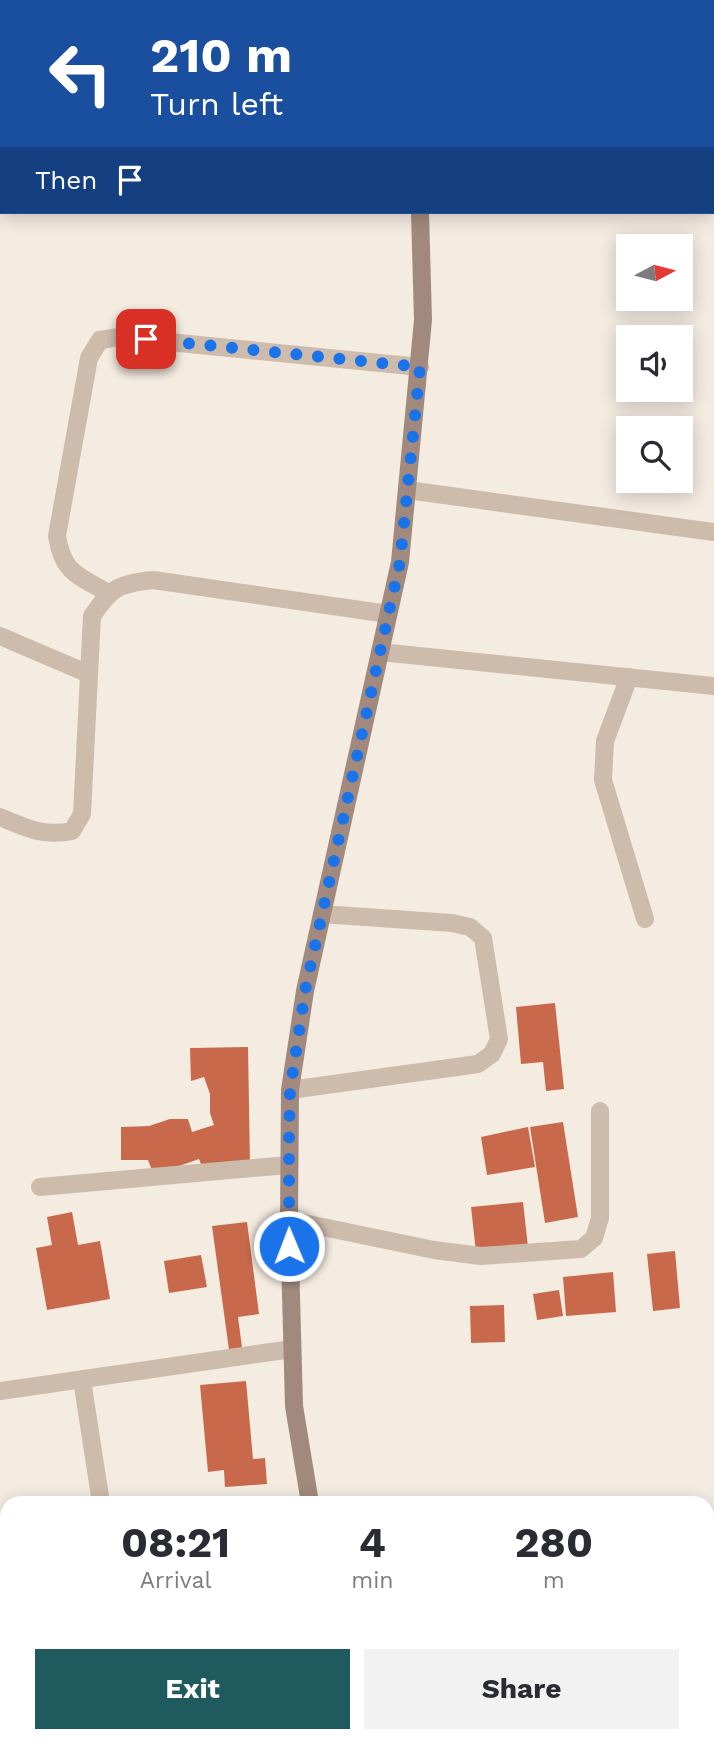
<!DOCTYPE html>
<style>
:root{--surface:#fff;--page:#f2f2f3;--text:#2b2b33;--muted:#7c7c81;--accent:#1f5a5e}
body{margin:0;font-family:"Work Sans",sans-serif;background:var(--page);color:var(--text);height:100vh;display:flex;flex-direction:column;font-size:26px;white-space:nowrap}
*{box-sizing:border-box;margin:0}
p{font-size:23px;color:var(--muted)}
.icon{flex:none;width:38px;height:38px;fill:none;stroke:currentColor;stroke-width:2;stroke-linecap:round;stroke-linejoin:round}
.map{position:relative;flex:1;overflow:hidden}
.panel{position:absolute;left:0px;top:1496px;width:714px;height:247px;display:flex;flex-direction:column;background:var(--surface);border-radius:21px 21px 0 0;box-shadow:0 4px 18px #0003}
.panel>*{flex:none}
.hud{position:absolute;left:0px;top:0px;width:714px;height:214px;box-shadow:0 4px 18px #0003;background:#1a4fa0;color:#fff;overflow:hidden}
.needle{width:46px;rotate:83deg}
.tools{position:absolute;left:616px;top:234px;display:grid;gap:14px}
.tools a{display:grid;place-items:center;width:77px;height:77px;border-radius:0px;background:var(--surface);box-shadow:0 4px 18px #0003;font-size:35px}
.pin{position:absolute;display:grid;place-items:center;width:60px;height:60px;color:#fff;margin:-30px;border-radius:14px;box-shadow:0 4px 10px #0006}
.me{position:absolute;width:77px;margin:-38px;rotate:359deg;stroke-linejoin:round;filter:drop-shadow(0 0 5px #0008)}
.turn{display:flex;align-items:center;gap:24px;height:147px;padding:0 35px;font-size:32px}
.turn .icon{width:91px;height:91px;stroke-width:2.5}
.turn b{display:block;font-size:49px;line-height:60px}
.then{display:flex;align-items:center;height:66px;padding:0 35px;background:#0003;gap:14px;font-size:26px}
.eta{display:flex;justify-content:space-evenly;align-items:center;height:119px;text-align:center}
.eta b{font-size:42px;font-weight:700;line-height:49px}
.action{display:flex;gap:14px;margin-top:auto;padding:14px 35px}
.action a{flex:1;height:80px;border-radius:0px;background:var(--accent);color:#fff;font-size:28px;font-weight:700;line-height:80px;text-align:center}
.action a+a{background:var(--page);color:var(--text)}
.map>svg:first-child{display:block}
.green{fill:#b8c4a0}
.building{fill:#c8694b}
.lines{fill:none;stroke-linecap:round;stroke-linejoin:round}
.street{stroke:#cdbbac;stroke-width:18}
.secondary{stroke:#a18a7d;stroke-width:18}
.route{stroke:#1a73e8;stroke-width:12;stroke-dasharray:0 21.6}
</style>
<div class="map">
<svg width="714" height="1742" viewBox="0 0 714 1742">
<rect width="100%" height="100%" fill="#f4ebe1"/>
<!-- green -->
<polygon class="green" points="629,0 714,0 713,114 712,2 628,2"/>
<!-- building -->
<g class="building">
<polygon points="555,1003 564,1089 546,1091 543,1062 521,1064 516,1007"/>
<polygon points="248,1047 250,1165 203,1169 199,1159 154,1175 148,1160 121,1160 121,1127 149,1126 170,1119 188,1119 192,1132 214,1125 210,1113 210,1094 204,1077 191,1081 190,1048"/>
<polygon points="563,1122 578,1217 545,1223 530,1127"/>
<polygon points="528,1127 535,1167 487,1175 481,1137"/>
<polygon points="523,1202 528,1247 476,1252 471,1207"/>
<polygon points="72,1212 78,1245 100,1241 110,1299 47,1310 36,1248 52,1245 47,1217"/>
<polygon points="247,1222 259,1314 238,1317 243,1355 230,1357 212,1226"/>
<polygon points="675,1251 680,1308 653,1311 647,1254"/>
<polygon points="201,1255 207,1287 169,1293 164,1261"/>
<polygon points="613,1272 616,1312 566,1316 563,1277"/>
<polygon points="559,1290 563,1316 537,1320 533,1294"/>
<polygon points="504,1305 505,1342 471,1343 470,1306"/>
<polygon points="246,1381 253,1459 265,1458 267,1484 225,1487 224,1470 208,1472 200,1385"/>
<polygon points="7,1586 7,1663 0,1664 0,1587"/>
<polygon points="260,1736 304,1736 304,1737 261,1742"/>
</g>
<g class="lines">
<!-- street -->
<g class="street">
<polyline points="196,0 210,2"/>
<polyline points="613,2 614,0"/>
<polyline points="407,490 714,532"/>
<path d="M 108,593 C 78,575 63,574 57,536 L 89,358 L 100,340 L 119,337 L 420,367"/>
<polyline points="0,636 89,674"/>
<polyline points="380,652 714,686"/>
<polyline points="629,677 605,741 603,780 645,919"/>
<path d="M 0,817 C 26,828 44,837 72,831 L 82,814 L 92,616 C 112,587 118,584 153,580 L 388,614"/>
<polyline points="290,1090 478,1064 492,1054 499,1039 483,938 470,927 452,923 322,914"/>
<polyline points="40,1187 288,1165"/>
<polyline points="289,1220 434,1250 481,1256 581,1249 594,1238 600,1218 600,1111"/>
<polyline points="82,1380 101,1503"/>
<polyline points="0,1391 292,1349"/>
<polyline points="0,1698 7,1697"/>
<polyline points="94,1742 130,1737"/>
</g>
<!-- secondary -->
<g class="secondary">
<polyline points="414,0 414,2"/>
<polyline points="712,127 714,127"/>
<polyline points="310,1503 294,1406 289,1220 290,1090 305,991 400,562 423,320 420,212"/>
<polyline points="348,1736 349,1742"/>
</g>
</g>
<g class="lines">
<!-- route -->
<polyline class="route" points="146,339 420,367 400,562 305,991 294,1065 290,1090 289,1140 289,1246"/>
</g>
</svg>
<div class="tools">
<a><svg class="needle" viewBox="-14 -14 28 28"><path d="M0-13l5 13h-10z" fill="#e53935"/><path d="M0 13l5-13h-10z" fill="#7c7c81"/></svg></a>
<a><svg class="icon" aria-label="sound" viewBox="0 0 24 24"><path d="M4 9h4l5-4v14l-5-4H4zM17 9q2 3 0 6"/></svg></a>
<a><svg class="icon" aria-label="search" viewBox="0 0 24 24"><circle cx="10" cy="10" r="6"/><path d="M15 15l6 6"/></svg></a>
</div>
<div class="pin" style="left:146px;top:339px;background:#d93025"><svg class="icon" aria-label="arrive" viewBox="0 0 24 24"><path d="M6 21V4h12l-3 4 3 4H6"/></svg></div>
<svg class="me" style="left:289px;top:1246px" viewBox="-20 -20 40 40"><circle r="17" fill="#1a73e8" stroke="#fff" stroke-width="3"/><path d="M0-11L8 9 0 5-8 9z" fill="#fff"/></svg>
<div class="hud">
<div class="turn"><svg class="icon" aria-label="left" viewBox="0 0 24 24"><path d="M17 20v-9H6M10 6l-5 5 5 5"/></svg><div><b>210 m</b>Turn left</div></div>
<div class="then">Then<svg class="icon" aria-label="arrive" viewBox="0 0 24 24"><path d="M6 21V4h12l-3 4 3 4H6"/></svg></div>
</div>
<section class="panel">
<div class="eta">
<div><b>08:21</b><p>Arrival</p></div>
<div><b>4</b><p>min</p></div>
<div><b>280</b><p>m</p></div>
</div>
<div class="action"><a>Exit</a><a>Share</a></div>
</section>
</div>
